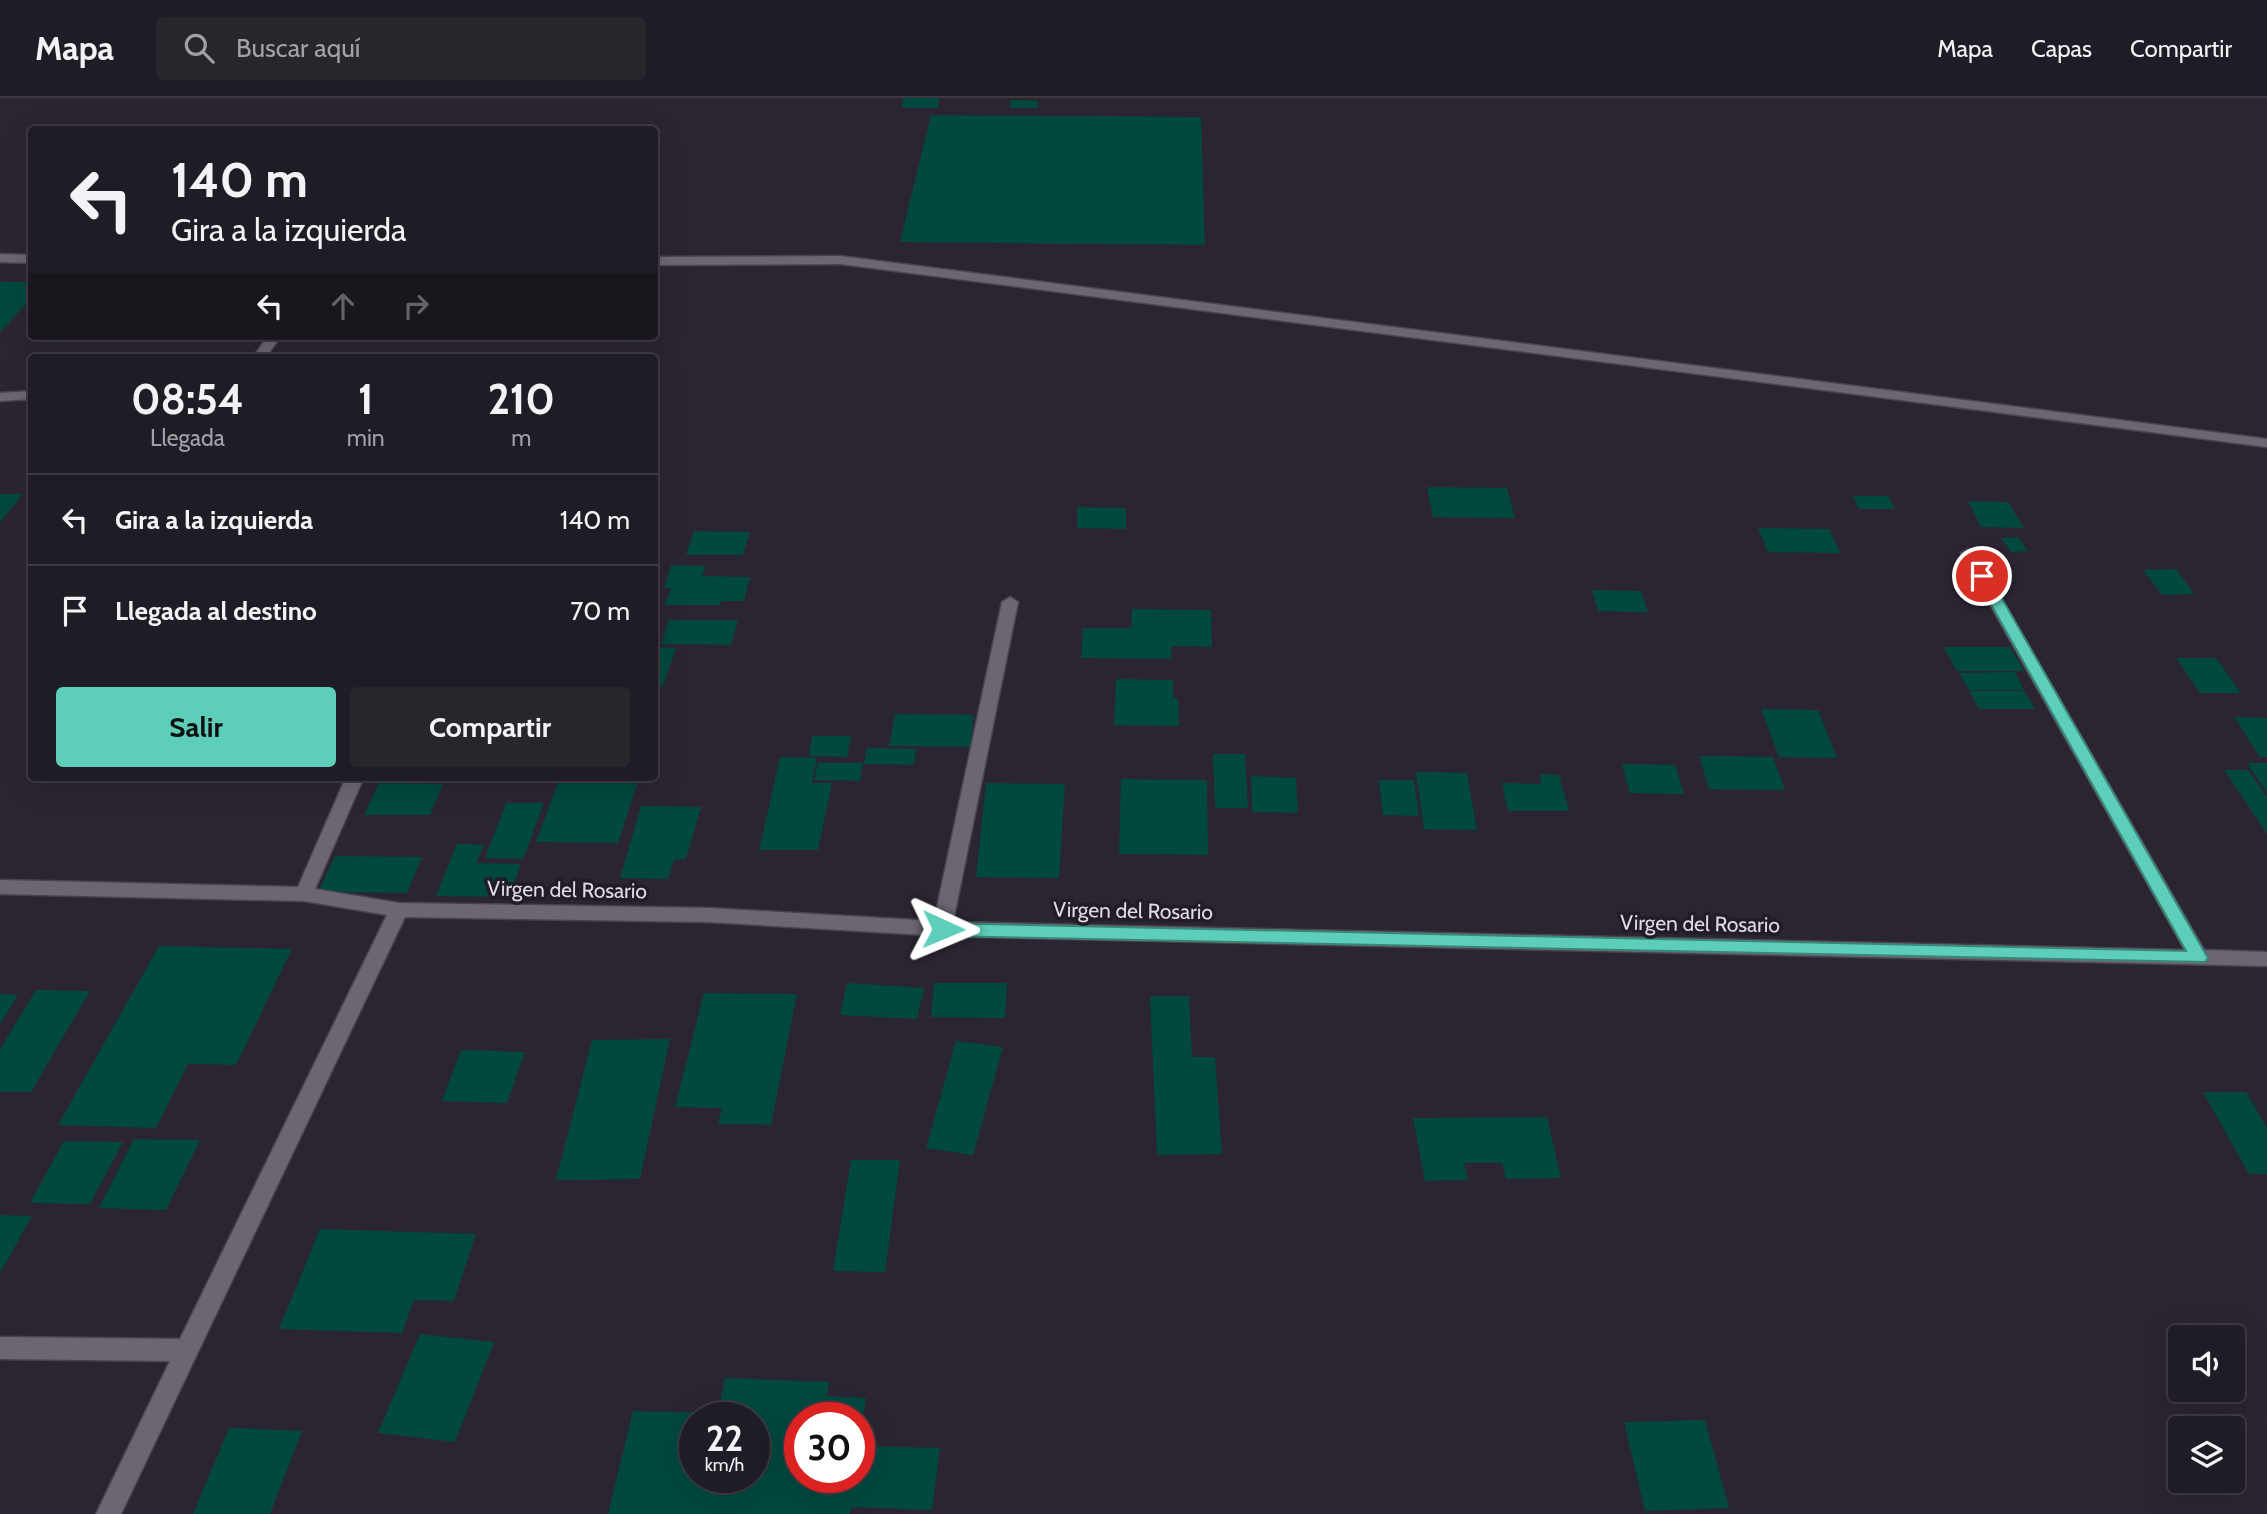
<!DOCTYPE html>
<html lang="es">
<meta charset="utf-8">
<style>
:root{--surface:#201c25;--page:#28252d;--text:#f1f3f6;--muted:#a2a1a7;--line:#3d3a42;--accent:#5cceba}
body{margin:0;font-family:Cabin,sans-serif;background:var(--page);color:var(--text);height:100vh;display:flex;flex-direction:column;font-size:26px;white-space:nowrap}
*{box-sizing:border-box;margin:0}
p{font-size:23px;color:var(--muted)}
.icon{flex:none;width:38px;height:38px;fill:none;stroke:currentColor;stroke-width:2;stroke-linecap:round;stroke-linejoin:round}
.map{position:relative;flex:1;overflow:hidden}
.drawer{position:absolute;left:28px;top:256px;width:630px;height:427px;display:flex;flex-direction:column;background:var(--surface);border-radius:7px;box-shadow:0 7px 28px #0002,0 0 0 2px var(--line)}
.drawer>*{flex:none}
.banner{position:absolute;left:28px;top:28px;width:630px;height:214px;border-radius:7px;box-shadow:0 7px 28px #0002,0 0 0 2px var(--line);background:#201c25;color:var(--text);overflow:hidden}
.controls{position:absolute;left:2168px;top:1227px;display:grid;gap:14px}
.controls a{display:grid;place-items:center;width:77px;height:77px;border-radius:7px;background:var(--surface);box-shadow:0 7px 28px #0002,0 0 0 2px var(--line);font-size:35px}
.speed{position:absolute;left:679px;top:1304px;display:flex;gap:14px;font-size:35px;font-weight:700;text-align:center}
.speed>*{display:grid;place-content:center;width:91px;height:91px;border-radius:50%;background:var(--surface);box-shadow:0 7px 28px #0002,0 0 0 2px var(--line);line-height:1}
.speed small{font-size:18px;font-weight:400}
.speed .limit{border:10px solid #d22;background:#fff;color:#111}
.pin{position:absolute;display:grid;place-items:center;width:60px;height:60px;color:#fff;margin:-30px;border:4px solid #fff;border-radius:50%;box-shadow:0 2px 7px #0007}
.me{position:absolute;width:77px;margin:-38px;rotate:91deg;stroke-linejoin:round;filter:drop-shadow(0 0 5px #0008)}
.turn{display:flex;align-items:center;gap:24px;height:147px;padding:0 28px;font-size:32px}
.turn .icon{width:91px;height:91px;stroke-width:2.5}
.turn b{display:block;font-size:49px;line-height:60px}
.lanes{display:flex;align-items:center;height:66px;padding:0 28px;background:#0003;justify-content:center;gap:35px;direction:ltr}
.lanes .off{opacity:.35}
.eta{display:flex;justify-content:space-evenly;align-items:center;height:119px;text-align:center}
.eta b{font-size:42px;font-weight:700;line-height:49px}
.cta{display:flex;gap:14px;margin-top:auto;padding:14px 28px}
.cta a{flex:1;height:80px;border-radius:7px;background:var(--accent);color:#111;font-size:28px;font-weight:700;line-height:80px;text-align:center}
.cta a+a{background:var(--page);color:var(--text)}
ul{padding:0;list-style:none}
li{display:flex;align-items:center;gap:21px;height:91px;padding:0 28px;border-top:2px solid var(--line)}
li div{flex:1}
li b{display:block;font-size:26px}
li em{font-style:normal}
header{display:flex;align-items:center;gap:42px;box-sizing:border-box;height:98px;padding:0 35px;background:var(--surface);border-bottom:2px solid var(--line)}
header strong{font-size:33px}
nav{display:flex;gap:38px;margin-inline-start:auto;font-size:24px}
.search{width:490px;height:63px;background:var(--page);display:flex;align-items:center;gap:18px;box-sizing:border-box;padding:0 24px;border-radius:7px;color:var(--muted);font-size:26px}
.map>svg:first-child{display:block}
.building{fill:#01483f;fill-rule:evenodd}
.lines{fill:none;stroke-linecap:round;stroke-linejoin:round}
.minor-casing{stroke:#49434d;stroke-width:3}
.minor{fill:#6c6673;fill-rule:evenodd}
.route{fill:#5cceba;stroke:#3c8679;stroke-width:2}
.labels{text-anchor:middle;stroke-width:7;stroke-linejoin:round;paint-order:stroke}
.street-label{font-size:21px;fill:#dfdbe2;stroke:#221c27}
</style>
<header>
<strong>Mapa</strong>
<div class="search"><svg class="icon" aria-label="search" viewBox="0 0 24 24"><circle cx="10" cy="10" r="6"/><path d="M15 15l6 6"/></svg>Buscar aquí</div>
<nav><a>Mapa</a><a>Capas</a><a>Compartir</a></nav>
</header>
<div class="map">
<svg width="2267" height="1416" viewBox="0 0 2267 1416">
<rect width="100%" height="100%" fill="#2b2531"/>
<!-- building -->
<g class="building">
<polygon points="903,0 939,0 938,10 902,10"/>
<polygon points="1011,2 1038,3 1037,10 1010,10"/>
<polygon points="931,17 1201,19 1205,147 900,144"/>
<polygon points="0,184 32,184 32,200 0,234"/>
<polygon points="1427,389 1507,390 1515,420 1433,419"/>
<polygon points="0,396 23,396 0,424"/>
<polygon points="1853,398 1888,398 1895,411 1859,411"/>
<polygon points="1968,403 2008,404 2024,430 1981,429"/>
<polygon points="1077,409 1126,410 1126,431 1077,430"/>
<polygon points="1758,430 1829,431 1841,455 1768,454"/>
<polygon points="694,433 750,434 743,457 686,457"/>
<polygon points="2018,439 2028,453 2011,454 2001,440"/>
<polygon points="671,467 706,468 702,478 750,479 744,503 721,503 720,507 665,507 671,490 664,490"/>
<polygon points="2176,471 2194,496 2162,497 2143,472"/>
<polygon points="1592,492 1641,493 1648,514 1598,513"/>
<polygon points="1132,511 1211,512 1212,549 1171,548 1172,561 1081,560 1083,530 1131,530"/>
<polygon points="669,522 738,522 731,547 661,546"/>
<polygon points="654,549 676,550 663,588 654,588"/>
<polygon points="1944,549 2010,549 2024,573 1957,573"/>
<polygon points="2176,560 2216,560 2241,595 2200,595"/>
<polygon points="2015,574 2024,592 1969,592 1959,575"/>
<polygon points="1116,581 1173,582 1173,600 1178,600 1179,628 1114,627"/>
<polygon points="1969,593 2024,593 2035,611 1979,611"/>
<polygon points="1761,611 1818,612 1837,660 1779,659"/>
<polygon points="895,616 974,617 970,649 889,648"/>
<polygon points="2234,619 2267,620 2267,659 2260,659"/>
<polygon points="812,638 851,638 847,659 809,658"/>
<polygon points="867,650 916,651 914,667 864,666"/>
<polygon points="1213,656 1245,656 1248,710 1215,710"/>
<polygon points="1699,658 1773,659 1785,692 1709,691"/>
<polygon points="780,659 817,660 812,685 832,685 818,752 759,752"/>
<polygon points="818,665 863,665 860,683 814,682"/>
<polygon points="2247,665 2267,665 2267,695"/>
<polygon points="1622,666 1675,667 1684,696 1630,695"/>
<polygon points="2224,672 2248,672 2267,699 2267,736"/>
<polygon points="1416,674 1467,675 1477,732 1424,731"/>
<polygon points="1540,676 1559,677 1569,713 1508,713 1502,685 1541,686"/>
<polygon points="1251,678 1296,680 1298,715 1252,714"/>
<polygon points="560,679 639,680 618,745 536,744"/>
<polygon points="1121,681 1207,682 1208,757 1119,756"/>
<polygon points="1379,682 1414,682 1419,718 1383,717"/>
<polygon points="379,685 443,686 430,717 364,717"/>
<polygon points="986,685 1065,686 1059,780 976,779"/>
<polygon points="506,705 544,705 523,761 485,760"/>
<polygon points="641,708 701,709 686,761 674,762 668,781 620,780"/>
<polygon points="457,746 484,747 476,765 521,766 509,799 436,798"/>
<polygon points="335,758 422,759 407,795 318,794"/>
<polygon points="159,848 292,851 236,967 188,966 156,1030 58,1027"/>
<polygon points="847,885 924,890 917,921 840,917"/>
<polygon points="934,885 1007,885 1005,920 931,919"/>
<polygon points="36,892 90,893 31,994 0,994 0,951"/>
<polygon points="704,895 797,896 771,1027 718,1026 722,1010 675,1009"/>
<polygon points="0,896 18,897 0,926"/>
<polygon points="1150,898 1189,898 1192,959 1215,959 1222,1056 1157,1057"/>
<polygon points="670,941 640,1081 556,1082 592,942"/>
<polygon points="956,943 1003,949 973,1057 926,1050"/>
<polygon points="461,952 525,954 507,1005 442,1003"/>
<polygon points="2203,994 2246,994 2267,1030 2267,1076 2249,1076"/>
<polygon points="1547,1019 1561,1080 1506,1081 1502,1065 1464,1065 1468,1082 1425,1083 1413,1020"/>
<polygon points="134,1041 200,1042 166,1112 99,1110"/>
<polygon points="64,1043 123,1044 90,1106 30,1105"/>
<polygon points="851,1062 900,1062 885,1174 833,1173"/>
<polygon points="0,1117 32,1118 0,1175"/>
<polygon points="320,1131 476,1136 454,1203 414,1202 402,1235 279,1231"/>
<polygon points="420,1236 494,1244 455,1344 378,1335"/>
<path d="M 725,1280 L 829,1284 L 827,1298 L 866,1300 L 861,1334 L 859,1320 L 800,1320 L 800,1379 L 859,1379 L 859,1348 L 940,1350 L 932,1412 L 851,1409 L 850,1416 L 608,1416 L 633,1313 L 718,1315 ZM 695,1320 L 754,1320 L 754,1379 L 695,1379 Z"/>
<polygon points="1705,1322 1729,1410 1645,1413 1624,1324"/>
<polygon points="229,1330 302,1333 270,1416 193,1416"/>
</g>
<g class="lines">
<defs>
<g id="minor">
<polygon points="0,156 32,157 32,165 0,164"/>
<polygon points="840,158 2267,341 2267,349 840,166 654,167 654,159"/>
<polygon points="268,238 281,238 266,259 253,259"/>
<polygon points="32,293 32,301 0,303 0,295"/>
<polygon points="1968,451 1975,455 2204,852 2267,854 2267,868 942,838 708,824 405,819 121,1416 96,1416 170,1263 0,1261 0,1239 180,1241 387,817 304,803 0,796 0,782 298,789 346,679 364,679 315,791 399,805 708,810 934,823 1002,504 1010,499 1018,504 953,824 2185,852 1961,455"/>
</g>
</defs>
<!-- minor casing -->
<use href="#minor" class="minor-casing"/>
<!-- minor -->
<use href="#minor" class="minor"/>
</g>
<!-- route -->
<polygon class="route" points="1982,474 1989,478 2205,855 2208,860 2205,864 943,838 937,836 934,831 937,827 943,825 2186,853 1975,478"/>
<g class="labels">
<!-- street labels -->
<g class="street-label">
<text transform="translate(567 792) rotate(1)" y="7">Virgen del Rosario</text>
<text transform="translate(1133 813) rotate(1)" y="7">Virgen del Rosario</text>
<text transform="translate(1700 826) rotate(1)" y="7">Virgen del Rosario</text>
</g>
</g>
</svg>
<div class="controls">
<a><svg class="icon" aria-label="sound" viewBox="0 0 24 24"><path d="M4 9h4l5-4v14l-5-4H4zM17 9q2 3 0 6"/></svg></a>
<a><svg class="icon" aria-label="layers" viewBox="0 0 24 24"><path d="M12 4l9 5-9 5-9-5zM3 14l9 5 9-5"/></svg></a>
</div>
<div class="speed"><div>22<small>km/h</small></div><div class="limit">30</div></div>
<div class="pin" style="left:1982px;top:478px;background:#d93025"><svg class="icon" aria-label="arrive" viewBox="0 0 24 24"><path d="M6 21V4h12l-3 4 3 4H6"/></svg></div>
<svg class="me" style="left:943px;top:831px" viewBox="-20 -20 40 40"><path d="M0-17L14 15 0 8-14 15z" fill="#5cceba" stroke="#fff" stroke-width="4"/></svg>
<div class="banner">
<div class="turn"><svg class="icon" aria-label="left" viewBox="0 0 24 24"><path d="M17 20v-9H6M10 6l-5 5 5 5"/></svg><div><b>140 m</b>Gira a la izquierda</div></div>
<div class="lanes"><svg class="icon" aria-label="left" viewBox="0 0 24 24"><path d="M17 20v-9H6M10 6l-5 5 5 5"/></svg><svg class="icon off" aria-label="ahead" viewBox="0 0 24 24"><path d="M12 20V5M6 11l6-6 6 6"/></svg><svg class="icon off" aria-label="right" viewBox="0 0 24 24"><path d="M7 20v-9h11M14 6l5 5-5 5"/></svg></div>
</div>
<section class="drawer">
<div class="eta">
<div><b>08:54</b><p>Llegada</p></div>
<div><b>1</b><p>min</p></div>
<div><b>210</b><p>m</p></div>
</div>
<ul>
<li><svg class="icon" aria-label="left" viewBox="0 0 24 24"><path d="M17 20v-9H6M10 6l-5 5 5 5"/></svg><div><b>Gira a la izquierda</b></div><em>140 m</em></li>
<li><svg class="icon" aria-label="arrive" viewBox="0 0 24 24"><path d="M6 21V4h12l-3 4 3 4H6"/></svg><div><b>Llegada al destino</b></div><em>70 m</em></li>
</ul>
<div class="cta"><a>Salir</a><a>Compartir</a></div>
</section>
</div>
